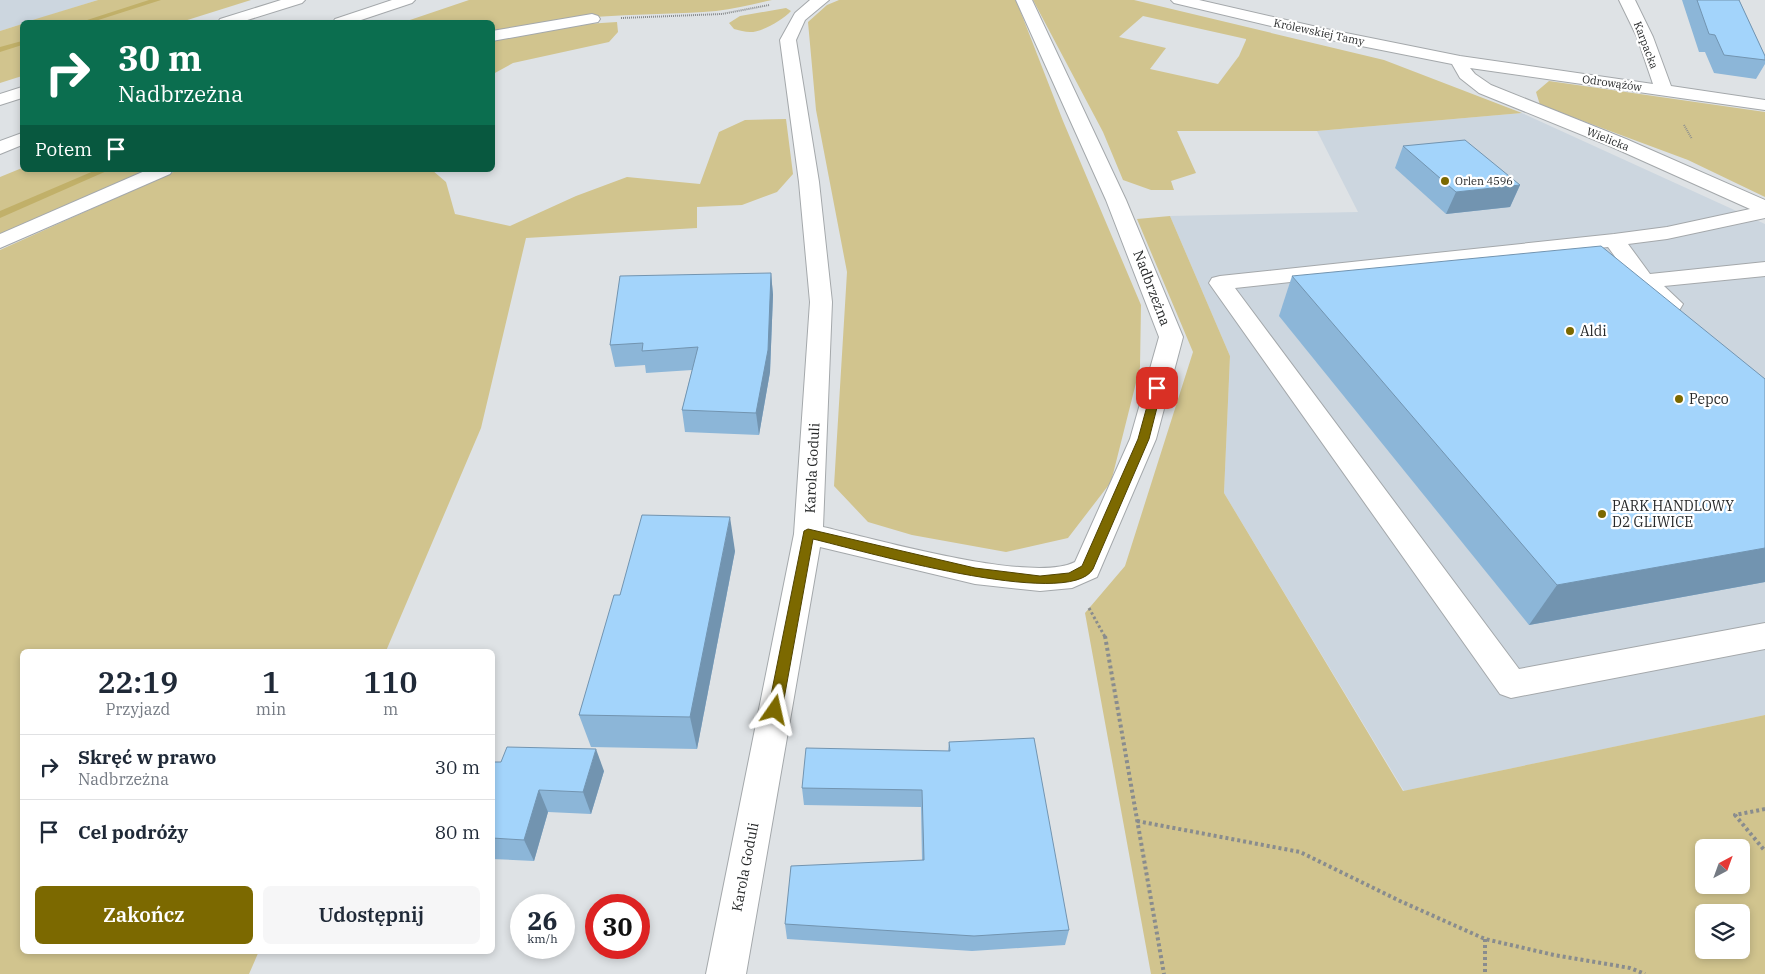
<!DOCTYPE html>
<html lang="pl">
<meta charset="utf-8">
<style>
:root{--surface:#fff;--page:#f6f6f7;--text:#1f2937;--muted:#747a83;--line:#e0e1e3;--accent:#7c6900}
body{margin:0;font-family:"IBM Plex Serif",serif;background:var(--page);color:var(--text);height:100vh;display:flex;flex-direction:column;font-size:19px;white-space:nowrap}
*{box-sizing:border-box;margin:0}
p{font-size:16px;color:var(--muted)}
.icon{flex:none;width:28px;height:28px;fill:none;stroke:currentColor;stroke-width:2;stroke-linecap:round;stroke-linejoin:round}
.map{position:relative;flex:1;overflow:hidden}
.side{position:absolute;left:20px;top:649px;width:475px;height:305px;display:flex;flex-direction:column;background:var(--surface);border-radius:8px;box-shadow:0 2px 8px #0003}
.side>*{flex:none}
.guide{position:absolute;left:20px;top:20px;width:475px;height:152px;border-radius:8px;box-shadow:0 2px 8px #0003;background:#0b6e4f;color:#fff;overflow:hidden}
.needle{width:32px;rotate:41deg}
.fabs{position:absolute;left:1695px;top:839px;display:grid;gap:10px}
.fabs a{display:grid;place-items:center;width:55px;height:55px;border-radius:8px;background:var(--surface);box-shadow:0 2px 8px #0003;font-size:25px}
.speed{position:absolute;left:510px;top:894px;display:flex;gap:10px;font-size:25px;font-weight:700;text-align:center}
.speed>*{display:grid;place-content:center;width:65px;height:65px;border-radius:50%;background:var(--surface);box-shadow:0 2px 8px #0003;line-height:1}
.speed small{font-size:12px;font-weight:400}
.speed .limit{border:8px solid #d22;background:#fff;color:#111}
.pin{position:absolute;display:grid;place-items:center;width:42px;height:42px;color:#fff;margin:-21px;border-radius:10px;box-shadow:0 2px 8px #0006}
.me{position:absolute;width:55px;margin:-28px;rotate:11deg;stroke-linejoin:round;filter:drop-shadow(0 0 4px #0008)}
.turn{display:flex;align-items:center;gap:18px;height:105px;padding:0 15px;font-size:22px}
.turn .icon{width:65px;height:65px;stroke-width:2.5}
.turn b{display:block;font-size:35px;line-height:42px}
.then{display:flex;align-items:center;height:48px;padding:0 15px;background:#0003;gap:10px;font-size:19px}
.eta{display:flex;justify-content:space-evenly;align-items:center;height:85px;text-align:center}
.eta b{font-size:30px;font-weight:600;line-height:35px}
.cta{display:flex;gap:10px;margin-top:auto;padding:10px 15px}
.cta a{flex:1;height:58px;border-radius:8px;background:var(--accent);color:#fff;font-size:20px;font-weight:600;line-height:58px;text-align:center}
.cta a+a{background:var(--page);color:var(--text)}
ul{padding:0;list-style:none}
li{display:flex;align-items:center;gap:15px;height:65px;padding:0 15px;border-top:1px solid var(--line)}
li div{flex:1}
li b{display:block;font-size:19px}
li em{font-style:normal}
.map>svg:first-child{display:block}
.built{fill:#ccd6df}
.green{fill:#d1c48e;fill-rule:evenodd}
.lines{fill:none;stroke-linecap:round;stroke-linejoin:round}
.stream{fill:#c1b069;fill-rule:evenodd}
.minor-casing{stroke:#a4a8ab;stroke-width:2}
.highway-casing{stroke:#a4a8ab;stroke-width:2}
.path-far2{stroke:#898c8e;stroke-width:2;stroke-dasharray:1 1;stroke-linecap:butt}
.path-far1{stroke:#898c8e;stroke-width:3;stroke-dasharray:2.5 2.5;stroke-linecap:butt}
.path{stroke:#898c8e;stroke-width:4;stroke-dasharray:3 3;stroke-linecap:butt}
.minor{fill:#fff;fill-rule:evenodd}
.highway{fill:#fff;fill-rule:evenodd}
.wall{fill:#8cb6d8}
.shaded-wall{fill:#7294b0}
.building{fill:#a3d4fb;stroke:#7294b0}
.route{fill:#7c6900;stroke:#514400}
.poi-dot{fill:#7c6900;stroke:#fff;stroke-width:2}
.labels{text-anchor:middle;stroke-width:4.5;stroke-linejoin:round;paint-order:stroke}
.far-street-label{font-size:11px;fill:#27292a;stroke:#fff}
.far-poi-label{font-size:11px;fill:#27292a;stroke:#fff;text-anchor:start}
.street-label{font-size:14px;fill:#27292a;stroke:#fff}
.poi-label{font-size:14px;fill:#27292a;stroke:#fff;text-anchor:start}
</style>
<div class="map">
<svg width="1765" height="974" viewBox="0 0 1765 974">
<rect width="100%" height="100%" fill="#dee2e5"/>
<!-- built -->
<g class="built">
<polygon points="0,0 98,0 0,31"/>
<polygon points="1522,113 1765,224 1765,715 1404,791 1224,493 1230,356 1170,216 1358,212 1317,131"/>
</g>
<!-- green -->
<g class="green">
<polygon points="98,0 251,0 181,22 26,22"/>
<path d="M 469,0 L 772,0 C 754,4 735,9 716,11 C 641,17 566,12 493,33 L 492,22 L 404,22 Z"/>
<polygon points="839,0 1016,0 1063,121 1141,305 1140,367 1111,482 1068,538 1006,552 912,535 868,522 834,486 847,272 816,110 808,22 827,5"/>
<path d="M 1033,0 L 1134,0 L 1384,60 L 1522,113 L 1317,131 L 1177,131 L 1196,173 L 1171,181 L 1174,190 L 1151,190 L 1123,180 L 1103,132 ZM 1143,16 L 1246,39 L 1246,40 L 1239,56 L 1218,84 L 1150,69 L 1166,48 L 1119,37 Z"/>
<path d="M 786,8 L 791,11 C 783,20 762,32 750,32 C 745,32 739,30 734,29 L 729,23 L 740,16 Z"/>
<polygon points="617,22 618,32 609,42 513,63 493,74 492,39 586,24"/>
<polygon points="22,24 22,76 0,83 0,31"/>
<polygon points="1549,81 1765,112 1765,197 1688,160 1540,105 1536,92"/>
<polygon points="786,119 793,174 777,192 742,205 697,207 697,228 526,238 481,428 386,651 22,651 22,951 259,951 249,974 0,974 0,250 178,170 432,170 446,182 455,214 510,226 576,196 627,177 700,184 719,132 745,120"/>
<polygon points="22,168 22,170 152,170 0,237 0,177"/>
<path d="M 1170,216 L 1230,356 L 1224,493 L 1403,791 L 1765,715 L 1765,974 L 1151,974 L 1085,613 L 1125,566 L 1193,352 L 1137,219 ZM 1704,848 L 1741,848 L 1741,885 L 1704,885 ZM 1704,912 L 1741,912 L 1741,950 L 1704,950 Z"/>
</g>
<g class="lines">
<!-- stream -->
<g class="stream">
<polygon points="149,0 161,0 92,22 81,22"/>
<polygon points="22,41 22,45 0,52 0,47"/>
<polygon points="96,170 109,170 0,218 0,211"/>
</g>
<defs>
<g id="minor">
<path d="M 810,0 L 829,0 L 805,20 L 796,40 L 819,182 L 832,302 L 823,527 C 875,539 1032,584 1075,562 L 1130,439 L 1159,337 L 1106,200 L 1016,0 L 1032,0 L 1126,200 L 1183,337 L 1156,439 L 1097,577 L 1072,588 L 1040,591 L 975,584 L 820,547 L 746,974 L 706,974 L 794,534 L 810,302 L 799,182 L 780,40 L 795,13 Z"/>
<path d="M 1171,0 L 1199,0 L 1326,29 L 1460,56 L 1653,84 L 1637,37 L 1619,0 L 1635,0 L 1653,37 L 1671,86 L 1765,100 L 1765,110 L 1470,68 L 1475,74 L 1491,85 L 1626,139 L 1765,200 L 1765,218 L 1667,239 L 1628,244 L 1650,274 L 1765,262 L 1765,276 L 1664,286 L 1683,304 L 1680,309 C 1652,316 1623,267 1608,247 L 1235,288 L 1519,669 L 1765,623 L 1765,649 L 1511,698 L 1500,694 L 1209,283 L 1212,278 L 1220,276 L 1614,234 L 1667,227 L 1750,209 L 1612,147 L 1479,93 L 1460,78 L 1452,64 L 1326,39 L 1174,3 Z"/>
<polygon points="592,14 598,16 600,19 598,22 492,41 492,31"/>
<polygon points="147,170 173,170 170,174 0,248 0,234"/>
</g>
<g id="highway">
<polygon points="281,0 305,0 302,3 241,22 218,22 220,19"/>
<polygon points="392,0 415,0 412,3 355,22 333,22 335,19"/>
<polygon points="22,87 22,98 0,105 0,94"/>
<polygon points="22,133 22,145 0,154 0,141"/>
</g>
</defs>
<!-- minor casing -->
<use href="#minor" class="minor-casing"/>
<!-- highway casing -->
<use href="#highway" class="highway-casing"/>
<!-- path-far2 -->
<g class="path-far2">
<polyline points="621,18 722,14 769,5"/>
<polyline points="1684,125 1692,139"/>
</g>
<!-- path-far1 -->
<polyline class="path-far1" points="1089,608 1105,637"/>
<!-- path -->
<g class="path">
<polyline points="1105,636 1164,974"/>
<polyline points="1765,809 1735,815 1765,851"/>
<polyline points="1137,821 1300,852 1400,901 1485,939 1554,955 1630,968 1645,974"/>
<polyline points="1485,939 1485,974"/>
</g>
<!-- minor -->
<use href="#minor" class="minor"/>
<!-- highway -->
<use href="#highway" class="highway"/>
</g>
<!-- wall -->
<g class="wall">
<polygon points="1682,0 1739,0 1765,56 1765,64 1756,79 1714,73 1705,52 1699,52"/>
<polygon points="1403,146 1520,185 1510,207 1446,214 1395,168"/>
<polygon points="771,273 773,295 770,372 759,435 685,432 682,410 692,370 646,373 645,365 615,367 610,345"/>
<polygon points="1292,276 1765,379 1765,582 1529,625 1279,316"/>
<polygon points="735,551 697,749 591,747 579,715 620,595"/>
<polygon points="949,742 1069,930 1065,945 972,951 787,939 785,924 922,861 921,807 804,805 802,788 948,751"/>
<polygon points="492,762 604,771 591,814 548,812 534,861 492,859"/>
</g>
<!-- shaded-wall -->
<g class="shaded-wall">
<polygon points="1520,185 1510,207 1446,214 1456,192"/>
<polygon points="771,273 773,295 770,372 759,435 756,413"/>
<polygon points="730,517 735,551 697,749 690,717"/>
<polygon points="1765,548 1765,582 1529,625 1557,585"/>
<polygon points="596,749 604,771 591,814 583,792"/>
<polygon points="539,790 548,812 534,861 524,840"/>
</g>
<!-- building -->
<g class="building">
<polygon points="1697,0 1739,0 1765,56 1765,60 1724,55 1715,35 1709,34"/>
<polygon points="1465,140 1520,185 1456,192 1403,146"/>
<polygon points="1601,246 1765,379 1765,548 1557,585 1292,276"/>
<polygon points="771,273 768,350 756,413 682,410 698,347 642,351 643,343 610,345 620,276"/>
<polygon points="642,515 730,517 690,717 579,715 614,595 620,595"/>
<polygon points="1034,738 1069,930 974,936 785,924 791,866 924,860 922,790 802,788 806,748 950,751 949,742"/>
<polygon points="507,747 596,749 583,792 539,790 524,840 492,838 492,762 501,762"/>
</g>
<!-- route -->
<path class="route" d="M 1157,385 L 1162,388 L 1149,439 L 1093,569 C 1069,611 856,549 813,539 L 782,710 L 780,714 L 775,716 L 770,714 L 768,710 L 804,531 L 808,529 L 975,568 L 1040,576 L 1069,573 L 1082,566 L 1138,439 L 1152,388 Z"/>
<!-- markers -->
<g class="poi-dot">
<circle cx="1445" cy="181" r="5"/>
<circle cx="1570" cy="331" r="5"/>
<circle cx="1679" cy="399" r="5"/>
<circle cx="1602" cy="514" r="5"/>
</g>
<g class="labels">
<!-- far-street labels -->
<g class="far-street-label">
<text transform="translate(1319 32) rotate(12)" y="4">Królewskiej Tamy</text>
<text transform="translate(1646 45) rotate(69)" y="4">Karpacka</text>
<text transform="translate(1612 83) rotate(8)" y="4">Odrowążów</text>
<text transform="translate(1608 139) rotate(22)" y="4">Wielicka</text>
</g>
<!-- far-poi labels -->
<g class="far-poi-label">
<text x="1455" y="185">Orlen 4596</text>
</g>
<!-- street labels -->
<g class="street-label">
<text transform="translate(1152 288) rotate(69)" y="5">Nadbrzeżna</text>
<text transform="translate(812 468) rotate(-87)" y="5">Karola Goduli</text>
<text transform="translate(745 867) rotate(-79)" y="5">Karola Goduli</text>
</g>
<!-- poi labels -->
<g class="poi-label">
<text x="1580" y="336">Aldi</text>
<text x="1689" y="404">Pepco</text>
<text x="1612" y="511">PARK HANDLOWY<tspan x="1612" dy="16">D2 GLIWICE</tspan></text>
</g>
</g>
</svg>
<div class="fabs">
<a><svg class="needle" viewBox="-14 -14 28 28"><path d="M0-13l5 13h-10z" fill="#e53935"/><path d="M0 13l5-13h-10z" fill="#747a83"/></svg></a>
<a><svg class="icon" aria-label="layers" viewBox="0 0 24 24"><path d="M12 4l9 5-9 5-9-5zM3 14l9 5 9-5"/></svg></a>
</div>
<div class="speed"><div>26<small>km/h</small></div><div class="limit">30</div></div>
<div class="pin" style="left:1157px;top:388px;background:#d93025"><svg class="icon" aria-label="arrive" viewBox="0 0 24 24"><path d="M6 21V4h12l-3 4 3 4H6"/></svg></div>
<svg class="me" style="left:775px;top:710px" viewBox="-20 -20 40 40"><path d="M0-17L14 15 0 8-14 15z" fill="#7c6900" stroke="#fff" stroke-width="4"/></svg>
<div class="guide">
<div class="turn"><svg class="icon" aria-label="right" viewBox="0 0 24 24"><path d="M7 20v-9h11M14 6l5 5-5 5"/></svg><div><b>30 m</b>Nadbrzeżna</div></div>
<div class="then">Potem<svg class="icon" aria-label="arrive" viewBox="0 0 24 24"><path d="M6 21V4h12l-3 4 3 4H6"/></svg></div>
</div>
<section class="side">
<div class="eta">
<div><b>22:19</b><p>Przyjazd</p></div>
<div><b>1</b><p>min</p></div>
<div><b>110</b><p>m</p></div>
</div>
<ul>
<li><svg class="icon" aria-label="right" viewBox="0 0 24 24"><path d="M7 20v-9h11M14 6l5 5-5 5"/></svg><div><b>Skręć w prawo</b><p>Nadbrzeżna</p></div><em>30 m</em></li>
<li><svg class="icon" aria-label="arrive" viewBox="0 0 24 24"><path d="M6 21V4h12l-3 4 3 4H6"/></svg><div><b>Cel podróży</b></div><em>80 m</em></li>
</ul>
<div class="cta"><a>Zakończ</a><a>Udostępnij</a></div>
</section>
</div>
